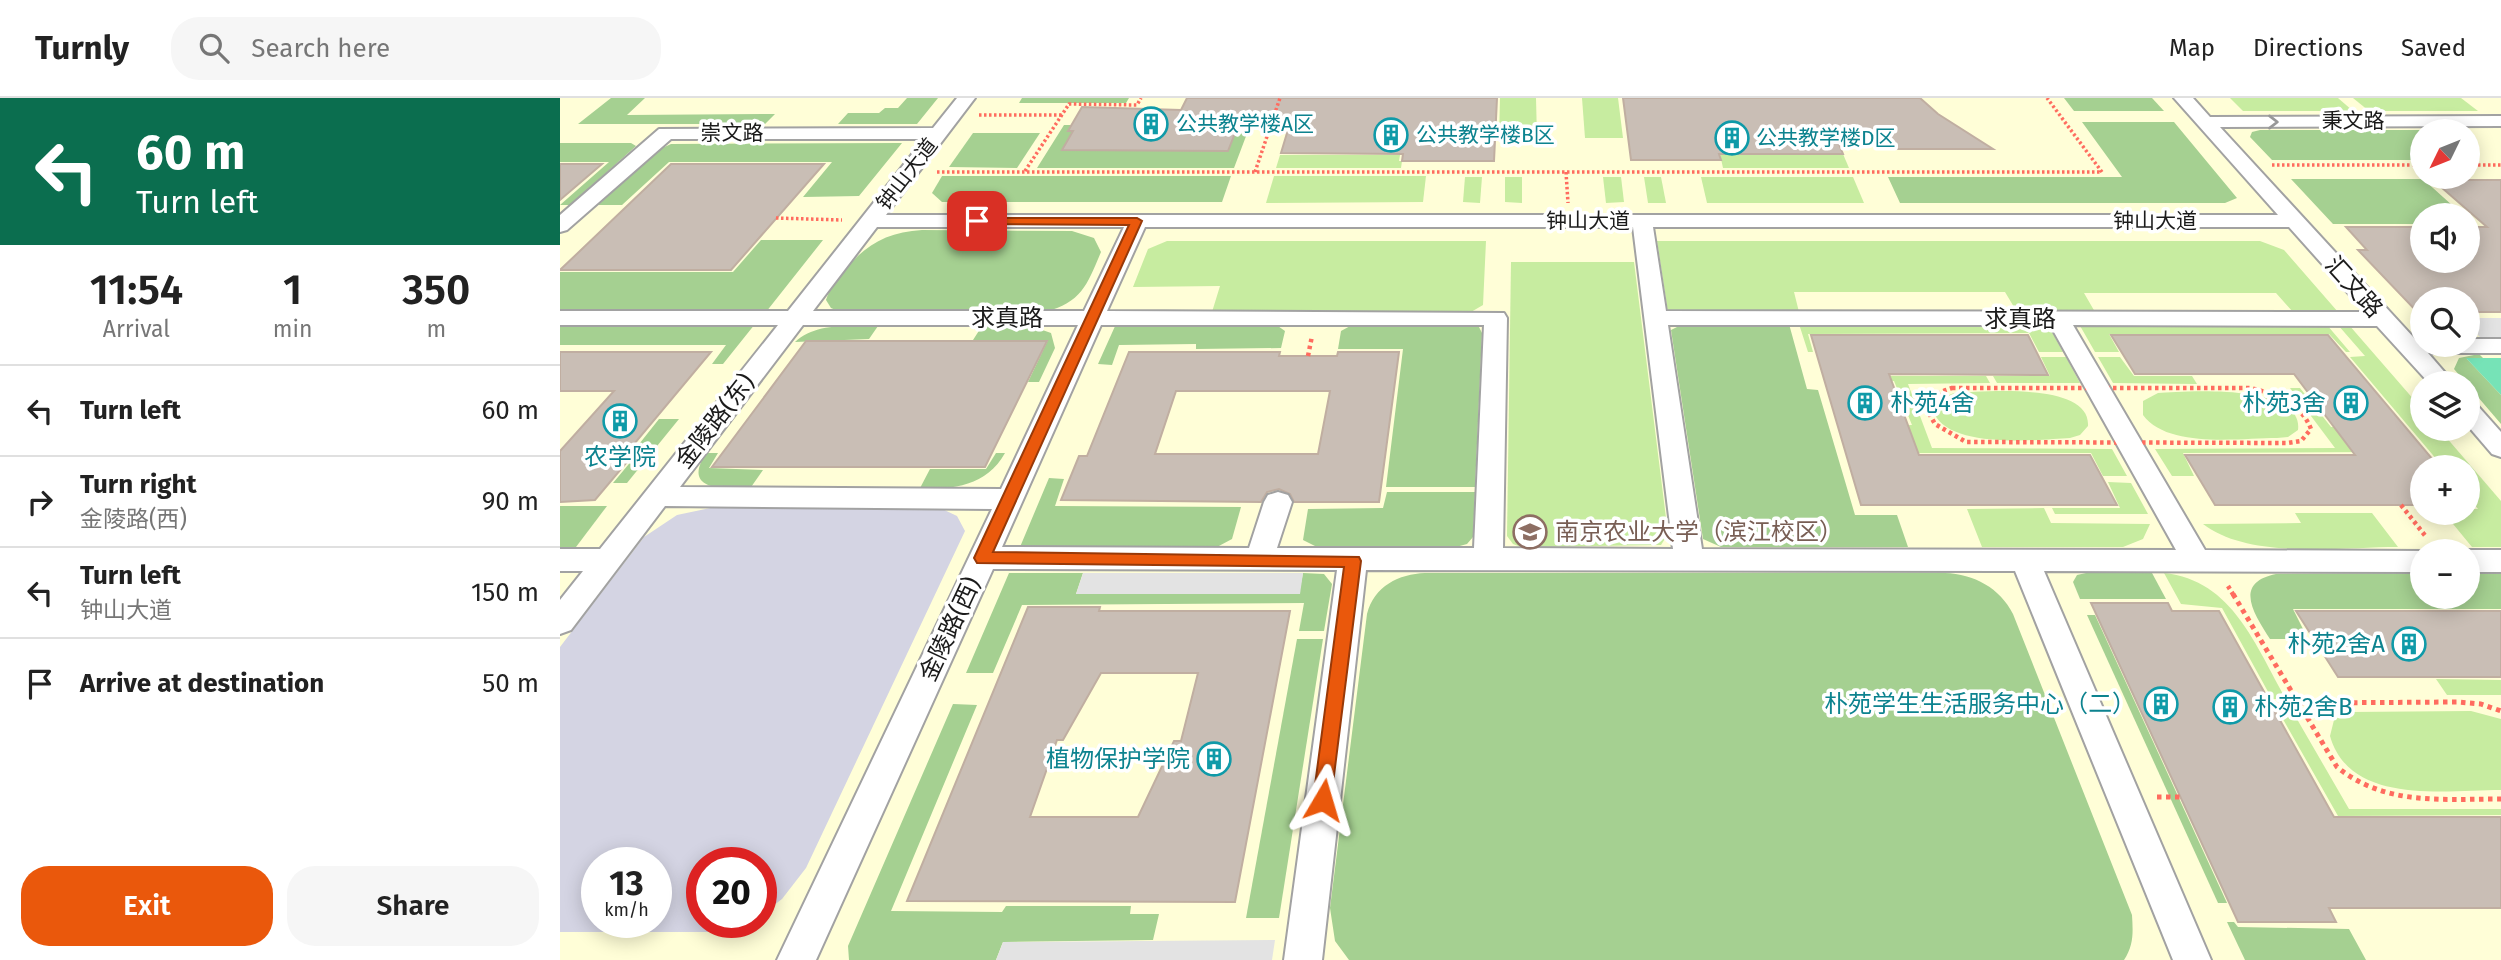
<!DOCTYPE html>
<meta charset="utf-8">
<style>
:root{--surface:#fff;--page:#f6f6f6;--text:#222;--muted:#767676;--line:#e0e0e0;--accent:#ea580c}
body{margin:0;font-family:"Fira Sans","Noto Sans SC",sans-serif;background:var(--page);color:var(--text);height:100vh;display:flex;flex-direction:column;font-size:26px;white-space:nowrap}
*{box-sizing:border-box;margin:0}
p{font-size:23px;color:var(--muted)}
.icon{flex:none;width:38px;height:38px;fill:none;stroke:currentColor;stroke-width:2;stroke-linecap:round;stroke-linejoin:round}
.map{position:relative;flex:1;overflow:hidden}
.details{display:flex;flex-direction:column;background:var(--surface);width:560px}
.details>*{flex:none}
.guide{background:#0b6e4f;color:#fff;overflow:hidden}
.needle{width:46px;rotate:227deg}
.tools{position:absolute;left:1850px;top:21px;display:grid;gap:14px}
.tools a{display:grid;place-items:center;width:70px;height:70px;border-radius:50%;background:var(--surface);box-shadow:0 4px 18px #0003;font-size:35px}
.speed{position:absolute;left:21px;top:749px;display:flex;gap:14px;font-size:35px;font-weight:700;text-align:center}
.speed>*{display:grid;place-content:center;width:91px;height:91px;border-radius:50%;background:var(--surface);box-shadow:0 4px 18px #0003;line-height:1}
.speed small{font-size:18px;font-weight:400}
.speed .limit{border:10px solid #d22;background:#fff;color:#111}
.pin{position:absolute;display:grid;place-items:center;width:60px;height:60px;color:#fff;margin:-30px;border-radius:14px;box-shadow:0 4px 10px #0006}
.me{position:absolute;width:77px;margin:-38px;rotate:7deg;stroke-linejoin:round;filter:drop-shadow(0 0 5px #0008)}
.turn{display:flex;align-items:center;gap:24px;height:147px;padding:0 21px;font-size:32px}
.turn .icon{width:91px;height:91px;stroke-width:2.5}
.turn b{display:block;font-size:49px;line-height:60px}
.eta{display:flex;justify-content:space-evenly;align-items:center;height:119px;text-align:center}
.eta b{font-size:42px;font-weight:600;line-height:49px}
.action{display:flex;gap:14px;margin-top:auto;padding:14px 21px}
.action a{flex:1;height:80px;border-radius:28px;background:var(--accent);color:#fff;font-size:28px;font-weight:600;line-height:80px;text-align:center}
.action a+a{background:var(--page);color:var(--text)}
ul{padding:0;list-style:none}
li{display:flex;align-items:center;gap:21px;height:91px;padding:0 21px;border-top:2px solid var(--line)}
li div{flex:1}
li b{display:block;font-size:26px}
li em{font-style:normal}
header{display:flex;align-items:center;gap:42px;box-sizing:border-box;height:98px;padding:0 35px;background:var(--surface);border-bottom:2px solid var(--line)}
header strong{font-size:33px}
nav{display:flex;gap:38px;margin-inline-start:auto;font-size:24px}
.search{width:490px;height:63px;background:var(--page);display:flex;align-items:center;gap:18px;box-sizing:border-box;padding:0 24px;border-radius:28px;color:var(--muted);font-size:26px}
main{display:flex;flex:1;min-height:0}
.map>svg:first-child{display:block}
.education{fill:#fffed7;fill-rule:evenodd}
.grass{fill:#c7eca0}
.forest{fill:#a5d091}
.pitch{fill:#76e3b7}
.parking{fill:#e3e3e3}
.plaza{fill:#d4d4e3;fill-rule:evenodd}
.building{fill:#c9beb5;stroke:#c0aea1;stroke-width:2;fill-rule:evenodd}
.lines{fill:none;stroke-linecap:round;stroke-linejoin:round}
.minor-casing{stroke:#a2a2a2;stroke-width:4}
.path-far2{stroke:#ff6c5f;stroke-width:3.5;stroke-dasharray:2.5 2.5;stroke-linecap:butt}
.path-far1{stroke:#ff6c5f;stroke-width:4.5;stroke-dasharray:3.5 3.5;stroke-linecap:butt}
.path{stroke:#ff6c5f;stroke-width:5;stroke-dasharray:4.5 4.5;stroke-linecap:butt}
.minor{fill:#fff;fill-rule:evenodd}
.oneway{stroke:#989898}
.route{fill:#ea580c;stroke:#983908;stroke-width:2}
.labels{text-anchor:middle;stroke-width:7;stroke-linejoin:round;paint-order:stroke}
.far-street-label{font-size:21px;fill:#1b1b1b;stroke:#fff}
.far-culture-label{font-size:21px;fill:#0d838f;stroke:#fff;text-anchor:start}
.street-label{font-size:24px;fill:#1b1b1b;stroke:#fff}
.culture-label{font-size:24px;fill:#0d838f;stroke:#fff;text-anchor:end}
.education-label{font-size:24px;fill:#785e54;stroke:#fff;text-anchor:start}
</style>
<header>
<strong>Turnly</strong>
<div class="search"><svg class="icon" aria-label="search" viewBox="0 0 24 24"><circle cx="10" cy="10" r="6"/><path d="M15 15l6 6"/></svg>Search here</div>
<nav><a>Map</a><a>Directions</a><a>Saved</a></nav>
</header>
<main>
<section class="details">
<div class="guide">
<div class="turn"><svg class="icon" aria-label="left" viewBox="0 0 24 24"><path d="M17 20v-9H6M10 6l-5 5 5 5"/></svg><div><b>60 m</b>Turn left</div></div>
</div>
<div class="eta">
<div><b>11:54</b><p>Arrival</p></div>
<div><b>1</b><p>min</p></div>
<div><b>350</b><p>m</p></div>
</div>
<ul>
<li><svg class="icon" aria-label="left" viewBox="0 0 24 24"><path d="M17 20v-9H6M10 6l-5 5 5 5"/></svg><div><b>Turn left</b></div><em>60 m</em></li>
<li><svg class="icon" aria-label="right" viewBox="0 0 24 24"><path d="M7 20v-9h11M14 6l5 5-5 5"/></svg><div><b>Turn right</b><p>金陵路(西)</p></div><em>90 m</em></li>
<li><svg class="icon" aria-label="left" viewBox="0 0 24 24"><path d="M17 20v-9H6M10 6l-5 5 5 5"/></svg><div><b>Turn left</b><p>钟山大道</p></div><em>150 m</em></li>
<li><svg class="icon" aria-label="arrive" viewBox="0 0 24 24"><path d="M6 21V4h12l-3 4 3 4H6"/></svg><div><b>Arrive at destination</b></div><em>50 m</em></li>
</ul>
<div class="action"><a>Exit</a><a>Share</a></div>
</section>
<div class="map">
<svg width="1941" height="862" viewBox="0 0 1941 862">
<rect width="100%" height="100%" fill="#ede8df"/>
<!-- education -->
<path class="education" d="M 0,0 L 1941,0 L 1941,862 L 0,862 ZM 1862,33 L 1908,33 L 1908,79 L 1862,79 ZM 1862,117 L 1908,117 L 1908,163 L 1862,163 ZM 1862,201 L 1908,201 L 1908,247 L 1862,247 ZM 1862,285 L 1908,285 L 1908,331 L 1862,331 ZM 1862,369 L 1908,369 L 1908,415 L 1862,415 ZM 1862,453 L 1908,453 L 1908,499 L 1862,499 ZM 37,765 L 96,765 L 96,824 L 37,824 ZM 142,765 L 201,765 L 201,824 L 142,824 Z"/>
<!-- grass -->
<g class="grass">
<polygon points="940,0 976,0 977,40 939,40"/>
<polygon points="1022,0 1058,0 1063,40 1025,40"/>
<polygon points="1670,0 1778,0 1793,13 1683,13"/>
<polygon points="1793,0 1901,0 1918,13 1809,13"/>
<polygon points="1160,56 1283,56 1289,70 1163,70"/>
<polygon points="720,57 840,57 839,63 842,63 841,70 716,70"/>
<polygon points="714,78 866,78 863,104 706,105"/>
<polygon points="905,79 922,79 920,105 903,104"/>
<polygon points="945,79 962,79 962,105 945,104"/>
<polygon points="1043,79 1061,79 1064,104 1046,105"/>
<polygon points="1084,79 1101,79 1106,105 1088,105"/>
<polygon points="1141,79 1293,79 1304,105 1147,105"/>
<polygon points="607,143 926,143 923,207 911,214 652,214 660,188 573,189 588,151"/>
<polygon points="1097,143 1700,143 1724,152 1778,214 1733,214 1716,195 1524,195 1535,214 1457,214 1445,194 1234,194 1239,214 1108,214"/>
<polygon points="951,164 1074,164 1108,436 1101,447 961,449 953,446 947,438"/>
<polygon points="1239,226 1488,227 1503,254 1479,254 1469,235 1248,236 1253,254 1248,254"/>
<polygon points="1519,226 1767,227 1790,254 1786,254 1769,236 1549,236 1559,254 1535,254"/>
<polygon points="1778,227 1789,227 1862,311 1862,331 1879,331 1941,403 1941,449 1912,449 1884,415 1908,415 1908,411 1918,411 1908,398 1908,369 1883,369 1790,259 1805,258"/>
<polygon points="1481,259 1506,259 1520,285 1437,285 1433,278 1490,278"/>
<polygon points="1538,259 1560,259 1574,278 1632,278 1637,286 1553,285"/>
<polygon points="1318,278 1426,278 1430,285 1348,286 1372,350 1552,351 1567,378 1543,378 1531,355 1333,355 1323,328 1352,327 1334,283 1320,282"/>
<polygon points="1730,290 1740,290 1771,329 1798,329 1817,354 1623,355 1634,378 1612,378 1595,351 1775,350"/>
<path d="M 1394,295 C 1422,294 1531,283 1528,328 L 1520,337 L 1510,340 C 1476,342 1390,351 1374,315 L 1377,302 Z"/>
<path d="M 1598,295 C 1626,293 1744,285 1738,332 L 1728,339 L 1717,340 C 1680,340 1608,351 1583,317 L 1583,303 Z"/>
<polygon points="1548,384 1571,385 1588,416 1495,416 1492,410 1560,410"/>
<polygon points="1484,410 1491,425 1590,426 1583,441 1563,449 1422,449 1407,411"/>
<path d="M 1735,415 L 1812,415 L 1838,449 C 1779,449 1690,462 1643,426 L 1741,425 Z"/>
<path d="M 1604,475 C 1673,482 1696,549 1726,601 L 1712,601 L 1662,510 L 1621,506 Z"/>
<polygon points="1876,581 1941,582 1941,597 1887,597"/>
<polygon points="1716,609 1730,609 1789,711 1941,711 1941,717 1778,718"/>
<path d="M 1911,613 L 1941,621 L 1941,692 C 1886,692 1790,708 1770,638 L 1774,622 L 1789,614 Z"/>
</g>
<!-- forest -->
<g class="forest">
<polygon points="51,0 85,0 67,17 215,16 205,26 18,26"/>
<polygon points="347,0 378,0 357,26 278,26 288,15 319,15 325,10 338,10"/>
<polygon points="462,0 569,0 566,5 459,5"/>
<polygon points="1504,0 1592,0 1604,13 1514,13"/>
<polygon points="1522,24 1614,24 1677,100 1665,105 1340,105 1328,79 1562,79"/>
<polygon points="679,25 691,25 674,70 477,70 504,27 511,27 508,33 513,33 503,52 544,52 555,33 564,52 606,52"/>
<polygon points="1700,32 1881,32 1882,33 1862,33 1862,62 1712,62 1690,39 1692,34"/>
<polygon points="413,35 480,35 457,70 389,69"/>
<polygon points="0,45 71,45 76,48 10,107 0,107 49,64 0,64"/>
<polygon points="342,45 299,98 243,99 272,64 109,64 62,107 38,107 100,51 111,46"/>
<polygon points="382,78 671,78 662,104 382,104 372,95"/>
<polygon points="1731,81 1863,81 1903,117 1862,117 1862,126 1773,126"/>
<path d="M 362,132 L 512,133 L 534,140 L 541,154 C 527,187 522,204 485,214 L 280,214 L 271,210 L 266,202 C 269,192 275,185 281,177 C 302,149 325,134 362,132 Z"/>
<polygon points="201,142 263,142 206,214 0,214 0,174 173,174"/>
<polygon points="0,226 195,226 163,266 152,266 166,247 0,247"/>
<polygon points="556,226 715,226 725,233 721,250 636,251 636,246 559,247 552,267 538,266"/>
<polygon points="909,226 919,229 922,235 915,389 826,389 843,251 778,251 781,233 792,227"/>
<polygon points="1229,226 1247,291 1258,292 1295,417 1337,417 1348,449 1161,449 1143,441 1111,232 1121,227"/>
<path d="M 318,228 L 309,241 L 235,244 C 256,224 291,228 318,228 Z"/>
<polygon points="422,228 471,228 491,235 495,250 479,284 468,284 488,242 413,242"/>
<polygon points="1919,256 1923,260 1907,261 1941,297 1941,326 1894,271 1899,260"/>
<polygon points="99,321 119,321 67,385 53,385 78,355 72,355"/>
<path d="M 146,355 L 158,355 L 149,370 L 203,372 L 189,392 C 165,390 121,394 146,355 Z"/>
<path d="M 436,355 L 445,355 C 427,388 393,391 359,392 L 370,371 L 426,371 Z"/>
<polygon points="489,380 504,381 495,408 681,409 672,441 657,449 460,449"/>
<polygon points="827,394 915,394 913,439 907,446 896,449 757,449 743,442 748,411 823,410"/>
<polygon points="0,408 47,408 16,449 0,449"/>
<polygon points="449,475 523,475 516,496 739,496 743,475 764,476 772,486 764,533 739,533 744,505 462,507 433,575 406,575"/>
<path d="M 865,475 L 1385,475 C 1414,476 1440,490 1453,516 L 1572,817 C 1573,834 1574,847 1564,862 L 789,862 L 775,843 L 770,810 L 807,516 C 814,488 839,476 865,475 Z"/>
<polygon points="1526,475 1592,475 1606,501 1520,501 1513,484 1517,477"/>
<path d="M 1862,475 L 1862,499 L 1908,499 L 1908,475 L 1941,475 L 1941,511 L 1733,511 L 1748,541 L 1710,541 C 1695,517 1672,485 1716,476 Z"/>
<polygon points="1527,517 1535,517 1667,805 1658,805"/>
<polygon points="737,541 763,541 719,820 686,820"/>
<polygon points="393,606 417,607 331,813 442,814 446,808 571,808 570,816 599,816 593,842 443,844 436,862 289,862 288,848"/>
<polygon points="1667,824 1674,824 1678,829 1789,831 1806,862 1685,862"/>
</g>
<!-- pitch -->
<polygon class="pitch" points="1906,260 1941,260 1941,297"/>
<!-- parking -->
<g class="parking">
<polygon points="1908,220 1941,220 1941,240 1921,240 1908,227"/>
<polygon points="523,475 743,475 740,496 516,496"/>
<polygon points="715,842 712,862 436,862 443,844"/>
</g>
<!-- plaza -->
<path class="plaza" d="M 155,409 L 378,409 L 397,418 L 405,433 L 246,770 L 222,801 L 201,817 L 201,765 L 142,765 L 142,824 L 188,824 L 147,834 L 0,834 L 0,549 L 84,439 L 117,417 ZM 37,765 L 96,765 L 96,824 L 37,824 Z"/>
<!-- building -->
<g class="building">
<polygon points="627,0 937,0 934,63 842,63 843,56 721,55 730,25 679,25 668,53 502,52 513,33 508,33 522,9 621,12"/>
<polygon points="1063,0 1360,0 1378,16 1433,51 1331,51 1329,46 1279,46 1283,56 1159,56 1161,62 1071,62"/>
<polygon points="0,66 42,66 0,102"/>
<polygon points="111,66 264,66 171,172 0,172"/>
<polygon points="1873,82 1941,82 1941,214 1908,214 1908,201 1862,201 1862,219 1798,152 1807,152 1786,129 1862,129 1862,163 1908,163 1908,129 1927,129"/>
<polygon points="1251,237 1468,237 1488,277 1329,276 1359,357 1530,357 1557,407 1301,407"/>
<polygon points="1551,237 1768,237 1879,369 1862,369 1862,407 1655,407 1625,357 1795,357 1734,276 1575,276"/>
<polygon points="246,243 487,243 425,369 152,369"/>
<polygon points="0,254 151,254 64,358 72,358 35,402 0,404 0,353 54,293 0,293"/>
<path d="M 569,254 L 720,254 L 719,258 L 777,258 L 778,254 L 839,254 L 819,404 L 734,404 L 730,396 L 719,391 L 707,394 L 701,404 L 501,402 L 519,358 L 527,358 ZM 616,293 L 770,293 L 758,356 L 595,356 Z"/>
<polygon points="1531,505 1608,505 1612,513 1659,513 1774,719 1941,719 1941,810 1769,810 1776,824 1678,824"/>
<path d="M 468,509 L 540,509 L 539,513 L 730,513 L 675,804 L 347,803 ZM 541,575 L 638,575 L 621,643 L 614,643 L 578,719 L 470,719 L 497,642 L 503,642 Z"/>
<polygon points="1736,513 1941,513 1941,579 1778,579"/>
</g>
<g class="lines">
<defs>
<g id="minor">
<path d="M 397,0 L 415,0 L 326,117 L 1718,117 L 1614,0 L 1633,0 L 1650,19 L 1941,18 L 1941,28 L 1660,29 L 1855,241 L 1862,241 L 1862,247 L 1908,247 L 1908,241 L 1941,241 L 1941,255 L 1868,255 L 1894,285 L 1869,285 L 1817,228 L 1513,227 L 1645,452 L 1865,453 L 1862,453 L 1862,474 L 1484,473 L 1651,862 L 1613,862 L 1455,473 L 806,472 L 762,862 L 724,862 L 777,472 L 433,471 L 256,862 L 217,862 L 432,411 L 105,408 L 11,532 L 0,536 L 0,502 L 23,473 L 0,473 L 0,451 L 40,451 L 218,227 L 0,227 L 0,213 L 228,213 L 364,41 L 111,41 L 7,132 L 0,134 L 0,117 L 99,31 L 373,30 ZM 317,129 L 564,129 L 524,213 L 253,213 ZM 585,129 L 1073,129 L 1113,451 L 943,450 L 947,220 L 944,215 L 547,213 ZM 1093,129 L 1729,129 L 1805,214 L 1106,213 ZM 243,227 L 518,227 L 441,391 L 120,389 ZM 541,227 L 924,227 L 914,450 L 717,450 L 732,404 L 728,397 L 718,394 L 708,397 L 704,404 L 689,450 L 442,449 ZM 1108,227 L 1490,227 L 1616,452 L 1142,451 Z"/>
<polygon points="1908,305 1917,307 1941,334 1941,359 1932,356 1908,328"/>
<polygon points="1908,452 1941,452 1941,474 1908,474 1908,453 1905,453"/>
</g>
</defs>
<!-- minor casing -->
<use href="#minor" class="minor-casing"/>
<!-- path-far2 -->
<g class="path-far2">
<polyline points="419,17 502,17"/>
<polyline points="1712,67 1862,67"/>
<polyline points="1908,67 1941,67"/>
<polyline points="465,73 509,6 577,7 581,0"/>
<polyline points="377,74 1542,74 1487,0"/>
<polyline points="695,74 720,0"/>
<polyline points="1006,74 1008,105"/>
<polyline points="216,120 282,122"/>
</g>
<!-- path-far1 -->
<g class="path-far1">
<polyline points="748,258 752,238"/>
<path d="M 1392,290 L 1690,290 C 1716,296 1741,305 1751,331 L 1741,343 L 1728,345 L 1406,344 L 1375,326 L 1366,310 C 1370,297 1380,294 1392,290 Z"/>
<polyline points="1841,407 1867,440"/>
<polyline points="1668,488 1674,498"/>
</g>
<!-- path -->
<g class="path">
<path d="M 1673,496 L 1777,669 C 1825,708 1882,701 1941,701"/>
<polyline points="1739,605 1898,604 1921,606 1941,613"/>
<polyline points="1597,699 1620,699"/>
</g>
<!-- minor -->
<use href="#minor" class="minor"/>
</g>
<!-- one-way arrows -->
<defs><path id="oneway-chevron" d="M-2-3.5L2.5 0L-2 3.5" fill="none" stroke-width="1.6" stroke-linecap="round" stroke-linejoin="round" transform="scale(1.75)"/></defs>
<use class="oneway" href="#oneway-chevron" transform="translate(1713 24)"/>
<!-- route -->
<polygon class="route" points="417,120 577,120 582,123 433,454 799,459 801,463 770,709 763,711 756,709 753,702 784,469 417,465 414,460 569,127 413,126 411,123"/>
<!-- icons -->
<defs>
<symbol id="building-ring" viewBox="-11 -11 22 22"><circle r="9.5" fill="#fff" stroke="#0f9aa8" stroke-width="1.5"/><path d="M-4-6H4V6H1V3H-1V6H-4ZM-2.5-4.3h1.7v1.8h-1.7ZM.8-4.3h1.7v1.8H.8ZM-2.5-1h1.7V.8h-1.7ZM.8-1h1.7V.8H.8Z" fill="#0f9aa8"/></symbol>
<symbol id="university-ring" viewBox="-11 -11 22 22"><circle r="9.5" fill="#fff" stroke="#8d6e63" stroke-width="1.5"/><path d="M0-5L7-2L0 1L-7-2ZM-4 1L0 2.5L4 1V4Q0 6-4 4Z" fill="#8d6e63"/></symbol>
</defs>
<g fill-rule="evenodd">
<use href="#building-ring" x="572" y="7" width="38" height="38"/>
<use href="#building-ring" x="812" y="18" width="38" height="38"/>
<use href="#building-ring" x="1153" y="21" width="38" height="38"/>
<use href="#building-ring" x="1286" y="286" width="38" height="38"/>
<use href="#building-ring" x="1772" y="286" width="38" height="38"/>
<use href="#building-ring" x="41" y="304" width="38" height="38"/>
<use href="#university-ring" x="951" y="415" width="38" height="38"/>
<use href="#building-ring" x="1830" y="527" width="38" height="38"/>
<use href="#building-ring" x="1582" y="587" width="38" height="38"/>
<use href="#building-ring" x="1651" y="590" width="38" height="38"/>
<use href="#building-ring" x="635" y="642" width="38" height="38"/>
</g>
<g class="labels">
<!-- far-street labels -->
<g class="far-street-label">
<text x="1793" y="30">秉文路</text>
<text x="172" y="42">崇文路</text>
<text transform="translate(347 76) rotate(-52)" y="7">钟山大道</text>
<text x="1028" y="130">钟山大道</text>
<text x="1595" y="130">钟山大道</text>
</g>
<!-- far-culture labels -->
<g class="far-culture-label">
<text x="616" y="33">公共教学楼A区</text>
<text x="856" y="44">公共教学楼B区</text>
<text x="1196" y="47">公共教学楼D区</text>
</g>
<!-- street labels -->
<g class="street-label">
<text transform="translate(1794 189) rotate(48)" y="8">汇文路</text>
<text x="447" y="228">求真路</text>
<text x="1460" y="229">求真路</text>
<text transform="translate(155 323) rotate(-52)" y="8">金陵路(东)</text>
<text transform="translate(390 531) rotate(-65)" y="8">金陵路(西)</text>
</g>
<!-- culture labels -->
<g class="culture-label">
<text x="1330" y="313" text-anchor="start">朴苑4舍</text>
<text x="1766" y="313">朴苑3舍</text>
<text x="60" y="367" text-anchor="middle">农学院</text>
<text x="1825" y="554">朴苑2舍A</text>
<text x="1576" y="614">朴苑学生生活服务中心（二）</text>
<text x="1694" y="617" text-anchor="start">朴苑2舍B</text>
<text x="630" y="669">植物保护学院</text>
</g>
<!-- education labels -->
<g class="education-label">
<text x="995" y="442">南京农业大学（滨江校区）</text>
</g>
</g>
</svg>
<div class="tools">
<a><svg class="needle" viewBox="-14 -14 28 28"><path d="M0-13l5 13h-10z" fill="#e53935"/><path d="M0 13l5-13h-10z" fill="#767676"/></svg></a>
<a><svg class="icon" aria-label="sound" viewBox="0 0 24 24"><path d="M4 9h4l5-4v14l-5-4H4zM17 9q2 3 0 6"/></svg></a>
<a><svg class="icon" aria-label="search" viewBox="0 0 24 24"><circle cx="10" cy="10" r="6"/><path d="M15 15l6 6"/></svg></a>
<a><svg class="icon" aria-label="layers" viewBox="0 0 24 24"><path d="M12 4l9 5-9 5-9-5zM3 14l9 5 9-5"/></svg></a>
<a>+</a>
<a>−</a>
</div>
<div class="speed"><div>13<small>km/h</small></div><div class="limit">20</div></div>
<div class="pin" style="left:417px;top:123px;background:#d93025"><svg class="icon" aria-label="arrive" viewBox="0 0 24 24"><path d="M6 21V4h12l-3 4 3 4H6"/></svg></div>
<svg class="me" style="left:763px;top:702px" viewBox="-20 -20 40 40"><path d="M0-17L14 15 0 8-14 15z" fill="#ea580c" stroke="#fff" stroke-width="4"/></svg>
</div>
</main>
